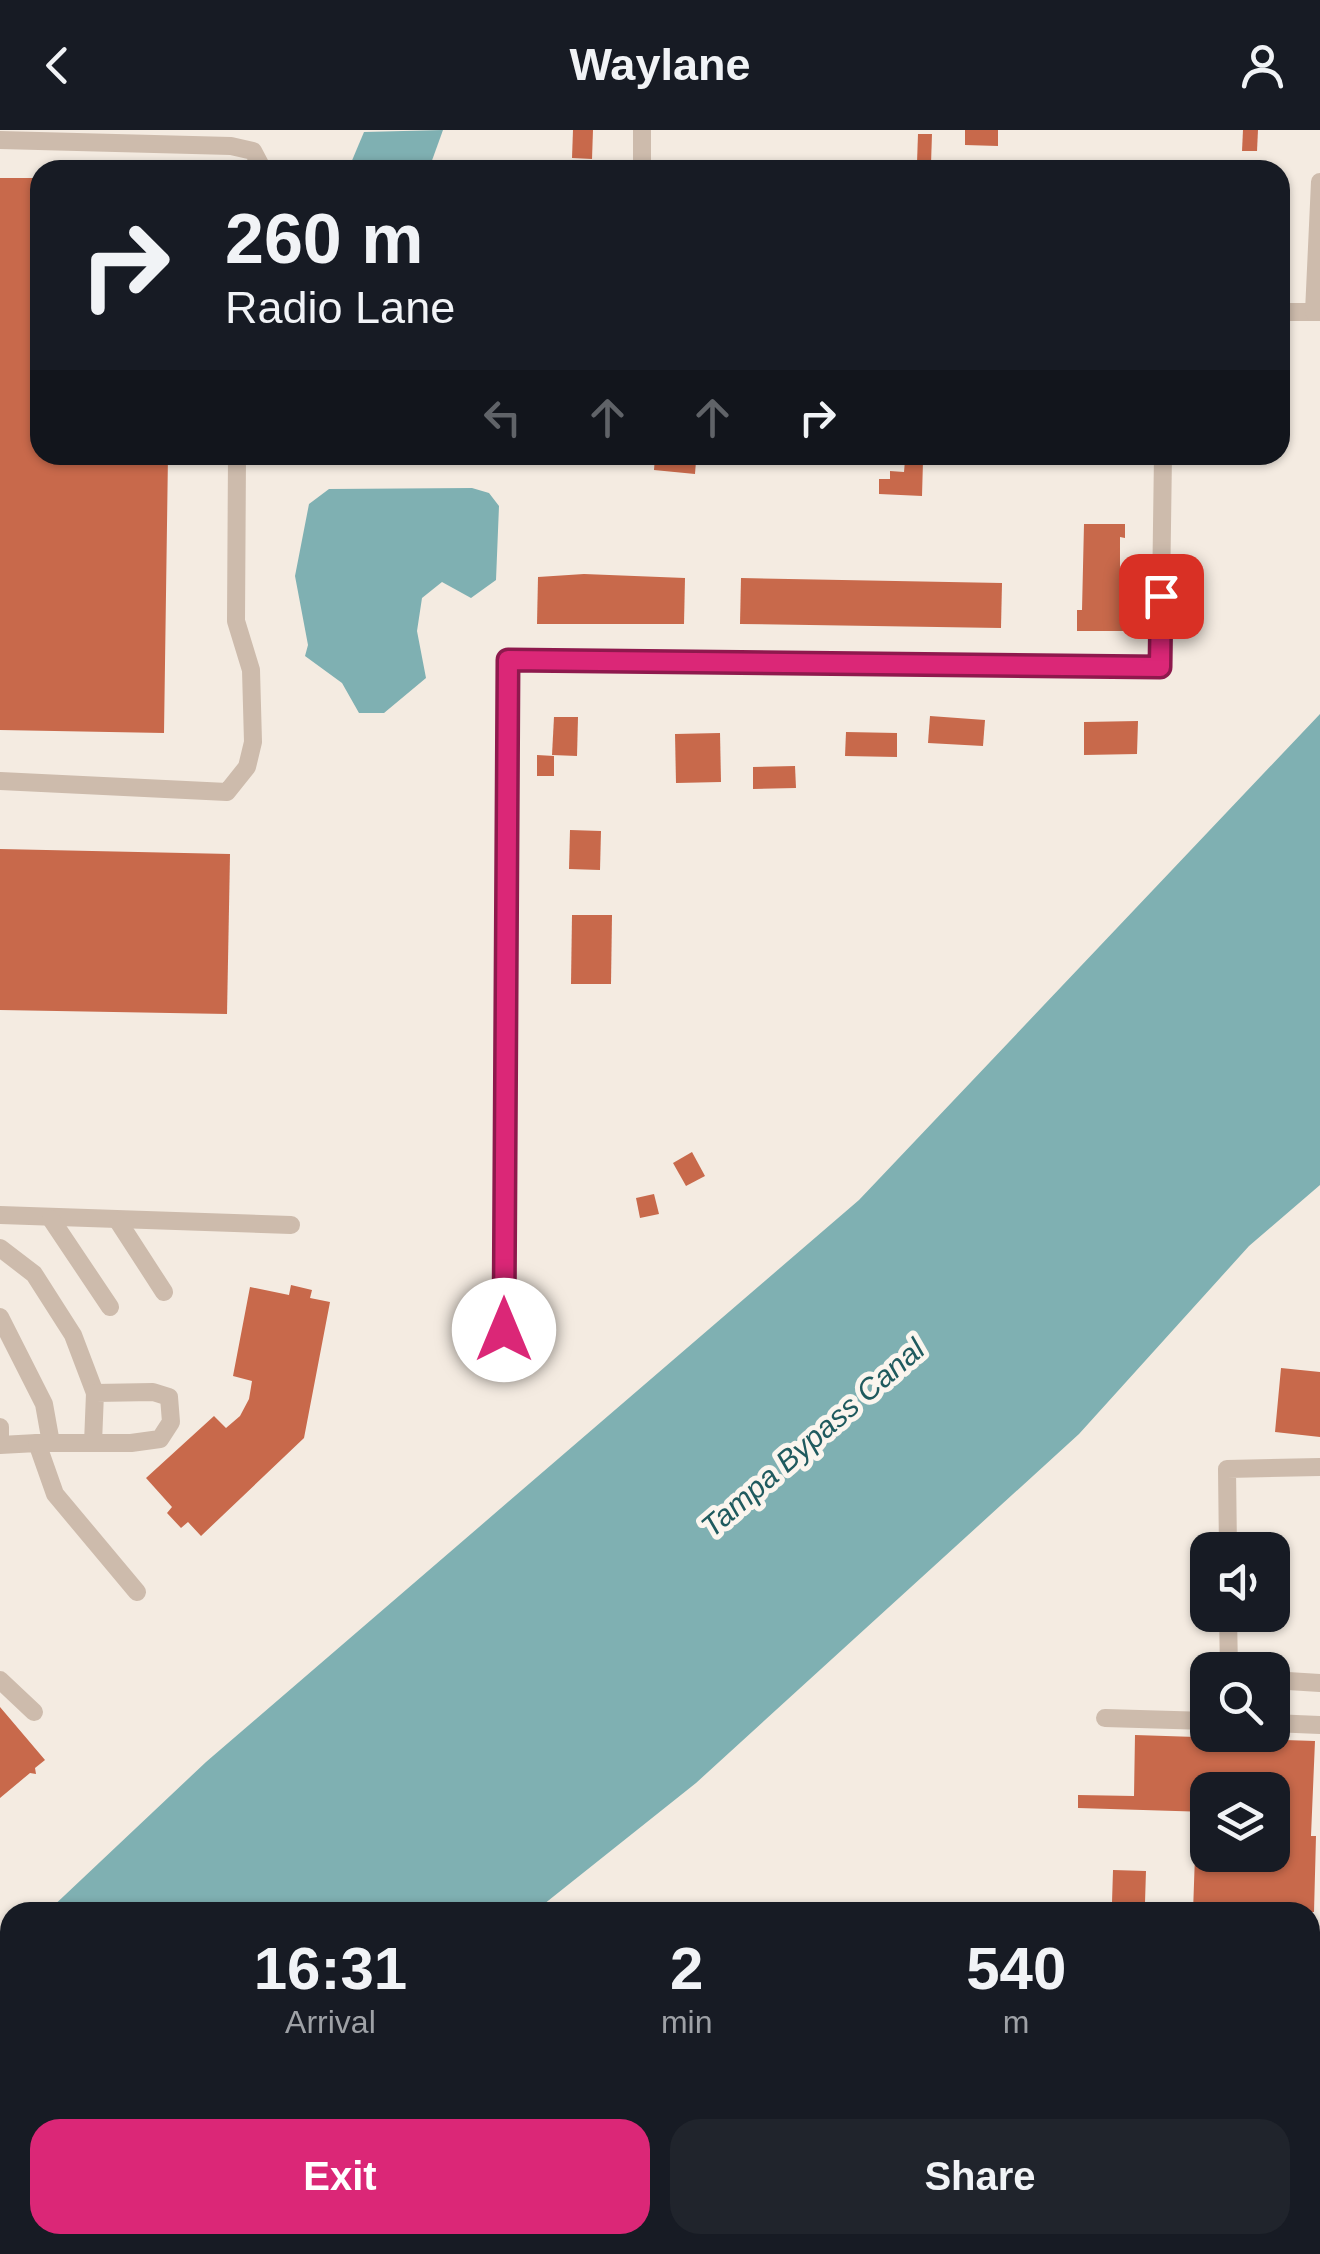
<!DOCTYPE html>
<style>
:root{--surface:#171b24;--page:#20242c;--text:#f1f3f6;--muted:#9ea1a6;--accent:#db2777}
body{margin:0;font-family:Arial,sans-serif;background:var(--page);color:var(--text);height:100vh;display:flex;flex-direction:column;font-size:38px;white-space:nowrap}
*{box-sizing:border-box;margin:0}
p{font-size:32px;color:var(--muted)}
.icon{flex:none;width:55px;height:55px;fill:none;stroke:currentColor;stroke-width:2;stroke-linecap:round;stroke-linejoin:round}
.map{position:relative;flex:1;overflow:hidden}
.details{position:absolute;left:0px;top:1772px;width:1320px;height:352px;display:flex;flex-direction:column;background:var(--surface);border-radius:30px 30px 0 0;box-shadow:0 2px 8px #0004}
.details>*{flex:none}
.hud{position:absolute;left:30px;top:30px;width:1260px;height:305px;border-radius:30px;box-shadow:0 2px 8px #0004;background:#171b24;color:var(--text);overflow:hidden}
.fabs{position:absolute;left:1190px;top:1402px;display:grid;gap:20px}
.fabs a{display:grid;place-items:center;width:100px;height:100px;border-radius:20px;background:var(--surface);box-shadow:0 2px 8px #0004;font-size:50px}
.pin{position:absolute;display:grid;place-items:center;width:85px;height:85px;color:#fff;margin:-42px;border-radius:20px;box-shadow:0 5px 15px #0006}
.me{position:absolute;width:110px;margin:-55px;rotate:0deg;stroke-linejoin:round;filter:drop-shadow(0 0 8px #0008)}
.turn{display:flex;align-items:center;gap:35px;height:210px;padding:0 30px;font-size:45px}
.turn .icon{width:130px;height:130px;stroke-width:2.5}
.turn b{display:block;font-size:70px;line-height:85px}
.lanes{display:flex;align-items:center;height:95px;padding:0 30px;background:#0003;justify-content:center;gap:50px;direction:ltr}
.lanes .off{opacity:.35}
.eta{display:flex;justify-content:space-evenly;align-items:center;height:170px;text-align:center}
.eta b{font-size:60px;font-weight:800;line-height:70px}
.action{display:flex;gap:20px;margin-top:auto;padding:20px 30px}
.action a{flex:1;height:115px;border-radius:30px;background:var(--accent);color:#fff;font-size:40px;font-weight:800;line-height:115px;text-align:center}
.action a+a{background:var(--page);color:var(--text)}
header{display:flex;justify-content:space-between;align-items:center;height:130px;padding:0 30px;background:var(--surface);font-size:45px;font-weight:800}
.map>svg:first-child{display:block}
.water{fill:#7fb0b2}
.pier{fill:#f4ebe1}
.building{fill:#c8694b}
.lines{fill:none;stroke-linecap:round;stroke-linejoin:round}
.minor{stroke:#cdbbac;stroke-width:18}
.major{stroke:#7d675c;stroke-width:22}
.route-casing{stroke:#8e194d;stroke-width:25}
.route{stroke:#db2777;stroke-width:18}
.labels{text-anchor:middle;stroke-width:10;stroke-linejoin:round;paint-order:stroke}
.water-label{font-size:30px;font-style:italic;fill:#1f5a5e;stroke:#fbf5ee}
</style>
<header><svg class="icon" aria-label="back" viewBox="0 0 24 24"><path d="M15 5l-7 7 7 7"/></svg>Waylane<svg class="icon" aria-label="person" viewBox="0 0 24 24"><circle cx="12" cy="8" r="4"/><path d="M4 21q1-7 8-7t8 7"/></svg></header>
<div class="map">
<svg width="1320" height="2124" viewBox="0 0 1320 2124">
<rect width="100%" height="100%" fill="#f4ebe1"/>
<!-- water -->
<g class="water">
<polygon points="443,0 430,36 419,40 348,40 364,2"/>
<polygon points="472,358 489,363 499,376 496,450 471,468 442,452 422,468 417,501 426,548 384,583 359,583 342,553 305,526 308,515 295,446 309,374 329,359"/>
<polygon points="1320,584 1320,1055 1249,1116 1079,1304 696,1653 534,1782 47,1782 206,1632 859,1070"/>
<polygon points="0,1805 10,1806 10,2115 154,2124 0,2124"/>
</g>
<!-- pier -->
<polygon class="pier" points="0,2035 10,2035 10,2115 171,2115 169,2118 162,2124 0,2122"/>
<!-- building -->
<g class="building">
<polygon points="573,0 593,0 592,29 572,28"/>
<polygon points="965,0 998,0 998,16 965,15"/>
<polygon points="1243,0 1258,0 1257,21 1242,21"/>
<polygon points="918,4 932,4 931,34 917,33"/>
<polygon points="0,48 40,48 40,325 168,325 164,603 0,600"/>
<polygon points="655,327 696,331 695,344 654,340"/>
<polygon points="905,330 923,331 922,366 879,364 879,349 890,349 890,341 904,342"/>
<polygon points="1084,394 1125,394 1125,408 1120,407 1120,441 1125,441 1124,501 1077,501 1077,480 1082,480"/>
<polygon points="584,444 685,448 684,494 537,494 538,447"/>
<polygon points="741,448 1002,453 1001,498 740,494"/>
<polygon points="930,586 985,590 983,616 928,613"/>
<polygon points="554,587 578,587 577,626 552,625"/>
<polygon points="1138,591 1137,624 1084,625 1084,592"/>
<polygon points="846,602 897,603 897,627 845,626"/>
<polygon points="720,603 721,652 676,653 675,604"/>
<polygon points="537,625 554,626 554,646 537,646"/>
<polygon points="795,636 796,658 753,659 753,637"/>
<polygon points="570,700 601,701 600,740 569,739"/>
<polygon points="0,719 230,724 227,884 0,880"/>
<polygon points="572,785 612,785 611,854 571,854"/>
<polygon points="692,1022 705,1046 686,1056 673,1033"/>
<polygon points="654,1064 659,1084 640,1088 636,1068"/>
<polygon points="291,1155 312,1160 310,1168 330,1172 304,1308 201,1406 188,1392 181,1398 167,1383 172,1377 146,1348 214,1286 226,1298 240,1286 249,1269 252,1251 233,1246 250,1157 289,1165"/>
<polygon points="1281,1238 1320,1242 1320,1307 1275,1302"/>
<polygon points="0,1577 45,1630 35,1638 36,1644 30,1643 0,1668"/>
<polygon points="1135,1605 1315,1611 1311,1706 1316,1706 1314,1782 1193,1782 1195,1725 1272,1725 1272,1660 1208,1660 1208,1682 1078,1678 1078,1665 1134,1666"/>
<polygon points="1113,1740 1146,1741 1145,1772 1112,1772"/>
</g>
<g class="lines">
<!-- minor -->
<g class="minor">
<polyline points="642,0 642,40"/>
<polyline points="0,10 231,16 253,21 263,40"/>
<polyline points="1280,182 1320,182"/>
<polyline points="1314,182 1320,52"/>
<polyline points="0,651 227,662 247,637 253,612 251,540 236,491 237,325"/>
<polyline points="0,1085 291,1095"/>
<polyline points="51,1089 110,1177"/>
<polyline points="118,1091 164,1162"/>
<polyline points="0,1118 34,1144 73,1205 95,1263"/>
<polyline points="0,1187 44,1274 51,1313"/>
<polyline points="504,1200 508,530 1160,537 1163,325"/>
<polyline points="0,1297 0,1315 37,1313 55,1364 137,1462"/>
<polyline points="37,1313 131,1313 160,1309 171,1292 169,1267 153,1262 95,1263 93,1313"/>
<polyline points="1228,1420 1227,1339 1320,1337"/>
<polyline points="1228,1485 1229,1540"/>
<polyline points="0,1550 34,1582"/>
<polyline points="1272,1550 1320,1553"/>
<polyline points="1105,1588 1208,1591"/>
<polyline points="1272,1593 1320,1595"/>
<polyline points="1310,1836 1320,1836"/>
<polyline points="475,2124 475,2115"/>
</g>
<!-- major -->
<g class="major">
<polyline points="0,2057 10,2057"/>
<polyline points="1310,2072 1320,2072"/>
<polyline points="0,2097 10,2097"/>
<polyline points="866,2115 1302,2124"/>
</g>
</g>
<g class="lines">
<defs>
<polyline id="route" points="504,1200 508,530 1160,537 1161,466"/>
</defs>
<!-- route casing -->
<use href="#route" class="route-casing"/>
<!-- route -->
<use href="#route" class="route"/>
</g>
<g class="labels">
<!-- water labels -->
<g class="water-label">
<text transform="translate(813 1308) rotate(-41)" y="10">Tampa Bypass Canal</text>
</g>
</g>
</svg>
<div class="fabs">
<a><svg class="icon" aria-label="sound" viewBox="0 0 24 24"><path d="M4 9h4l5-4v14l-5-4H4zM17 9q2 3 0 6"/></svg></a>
<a><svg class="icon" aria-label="search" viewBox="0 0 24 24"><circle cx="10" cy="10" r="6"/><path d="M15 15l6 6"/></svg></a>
<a><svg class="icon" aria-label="layers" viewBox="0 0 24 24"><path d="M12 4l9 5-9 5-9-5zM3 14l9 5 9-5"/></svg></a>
</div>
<div class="pin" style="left:1161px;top:466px;background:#d93025"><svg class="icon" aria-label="arrive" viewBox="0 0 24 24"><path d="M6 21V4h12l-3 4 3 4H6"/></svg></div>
<svg class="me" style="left:504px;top:1200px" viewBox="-20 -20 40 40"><circle r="19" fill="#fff"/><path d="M0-13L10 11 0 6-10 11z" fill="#db2777"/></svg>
<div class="hud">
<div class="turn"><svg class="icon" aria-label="right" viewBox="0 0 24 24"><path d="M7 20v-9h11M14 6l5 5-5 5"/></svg><div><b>260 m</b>Radio Lane</div></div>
<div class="lanes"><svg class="icon off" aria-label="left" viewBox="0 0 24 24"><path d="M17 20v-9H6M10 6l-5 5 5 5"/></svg><svg class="icon off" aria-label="ahead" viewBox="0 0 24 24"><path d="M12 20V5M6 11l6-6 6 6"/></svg><svg class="icon off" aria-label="ahead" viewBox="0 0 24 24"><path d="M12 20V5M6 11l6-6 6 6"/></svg><svg class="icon" aria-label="right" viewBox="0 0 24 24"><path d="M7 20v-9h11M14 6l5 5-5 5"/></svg></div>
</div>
<section class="details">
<div class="eta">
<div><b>16:31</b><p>Arrival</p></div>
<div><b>2</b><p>min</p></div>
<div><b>540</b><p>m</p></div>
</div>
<div class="action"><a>Exit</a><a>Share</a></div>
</section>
</div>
